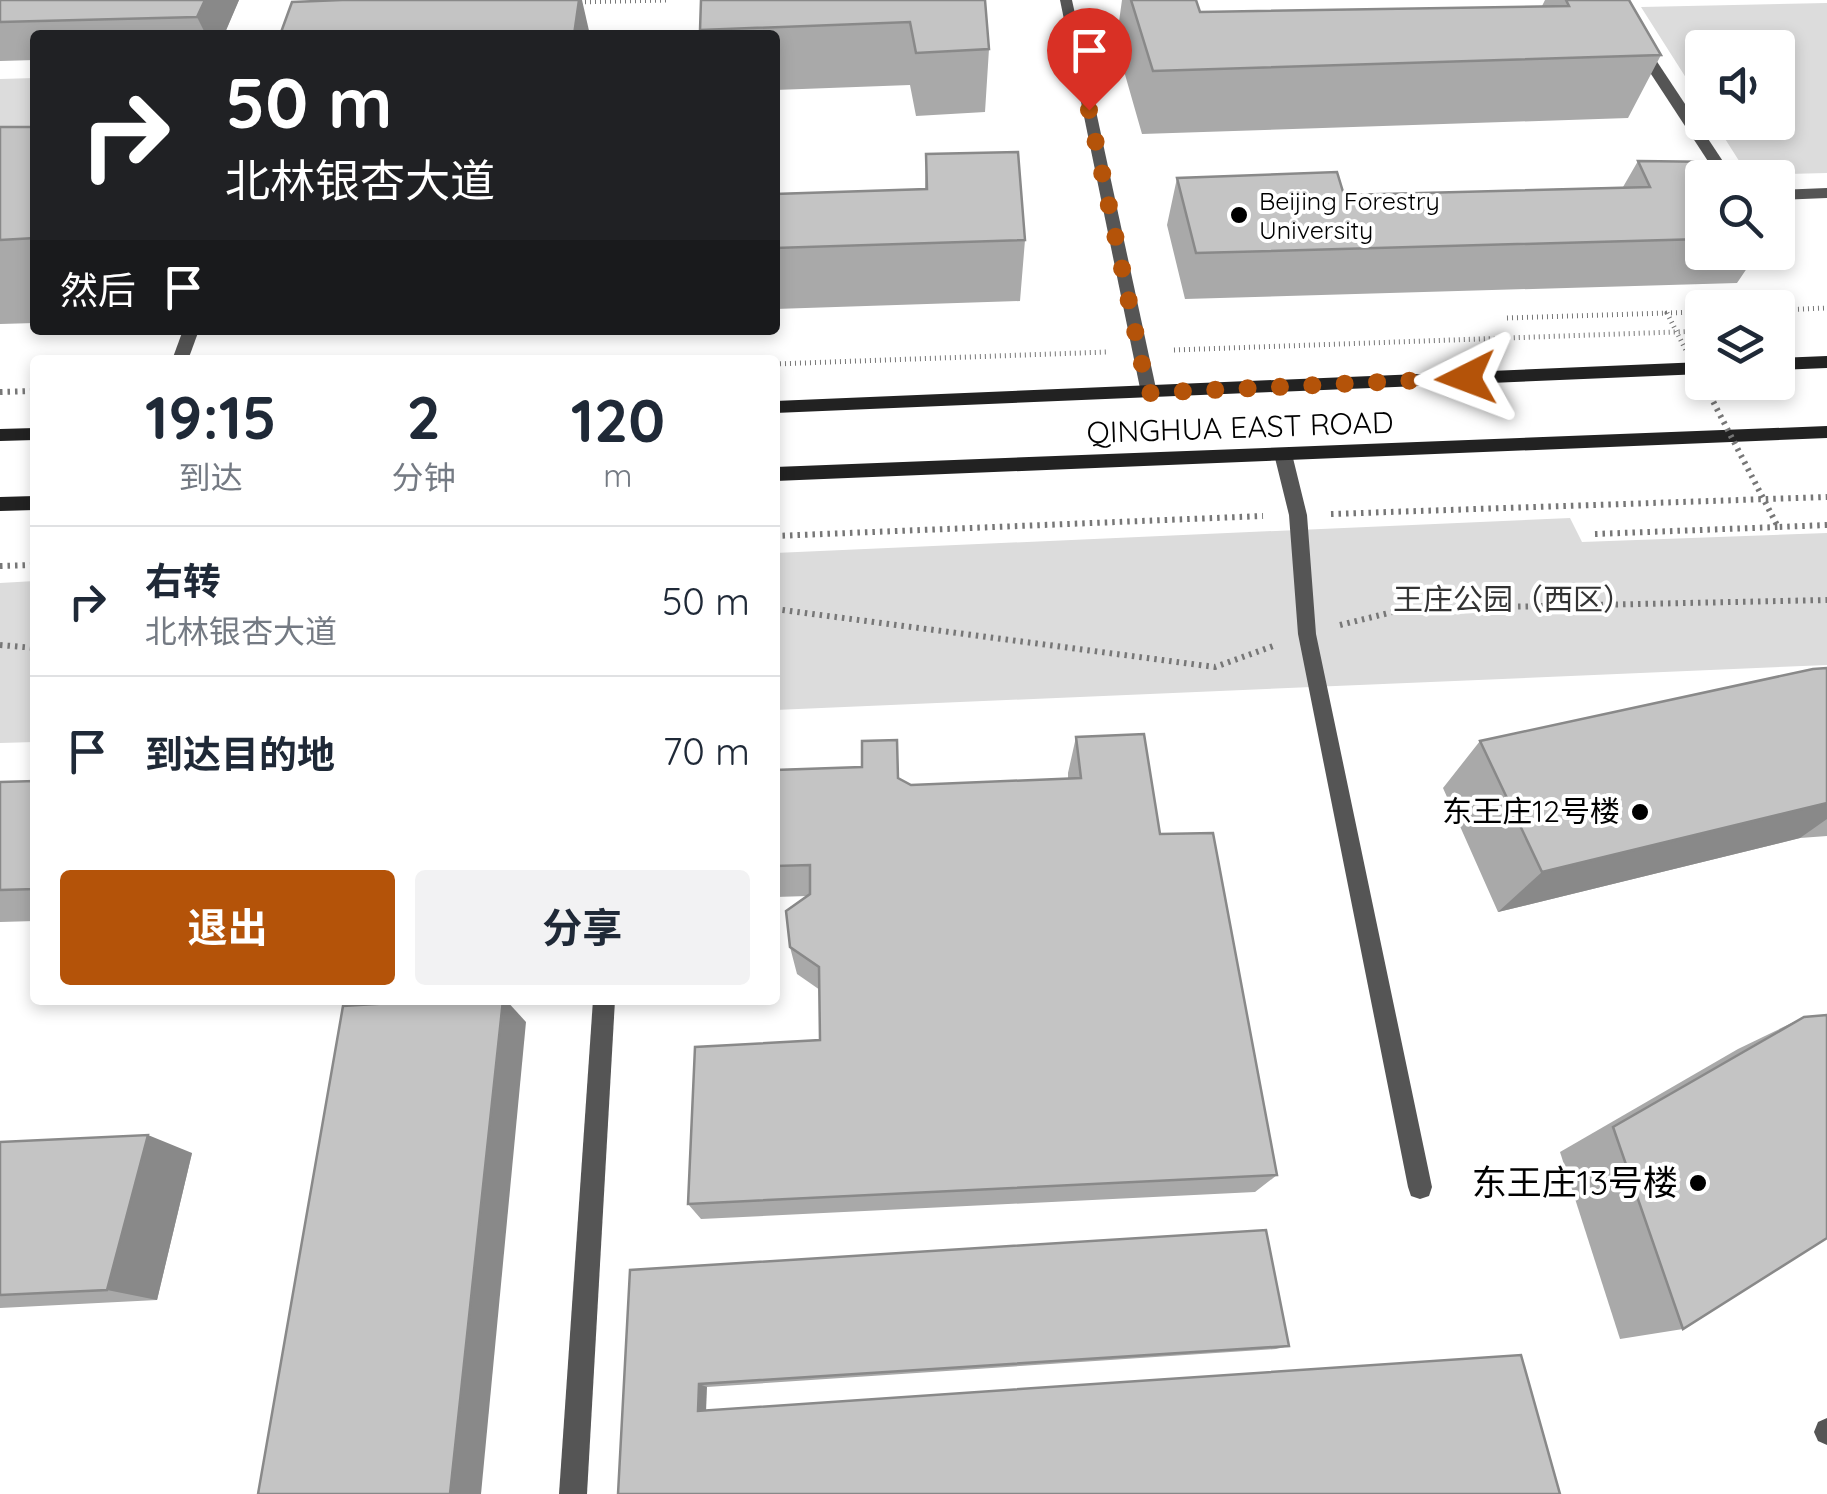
<!DOCTYPE html>
<html lang="zh">
<meta charset="utf-8">
<style>
:root{--surface:#fff;--page:#f2f2f3;--text:#1f2937;--muted:#747a83;--line:#e0e1e3;--accent:#b45309}
body{margin:0;font-family:Quicksand,"Noto Sans SC",sans-serif;background:var(--page);color:var(--text);height:100vh;display:flex;flex-direction:column;font-size:38px;white-space:nowrap}
*{box-sizing:border-box;margin:0}
p{font-size:32px;color:var(--muted)}
.icon{flex:none;width:55px;height:55px;fill:none;stroke:currentColor;stroke-width:2;stroke-linecap:round;stroke-linejoin:round}
.map{position:relative;flex:1;overflow:hidden}
.panel{position:absolute;left:30px;top:355px;width:750px;height:650px;display:flex;flex-direction:column;background:var(--surface);border-radius:10px;box-shadow:0 5px 15px #0003}
.panel>*{flex:none}
.guide{position:absolute;left:30px;top:30px;width:750px;height:305px;border-radius:10px;box-shadow:0 5px 15px #0003;background:#202124;color:#fff;overflow:hidden}
.tools{position:absolute;left:1685px;top:30px;display:grid;gap:20px}
.tools a{display:grid;place-items:center;width:110px;height:110px;border-radius:10px;background:var(--surface);box-shadow:0 5px 15px #0003;font-size:50px}
.pin{position:absolute;display:grid;place-items:center;width:85px;height:85px;color:#fff;margin:-102px -42px;border-radius:50% 50% 50% 0;rotate:-45deg;box-shadow:0 0 10px #0007}
.pin .icon{rotate:45deg}
.me{position:absolute;width:110px;margin:-55px;rotate:267deg;stroke-linejoin:round;filter:drop-shadow(0 0 8px #0008)}
.turn{display:flex;align-items:center;gap:35px;height:210px;padding:0 30px;font-size:45px}
.turn .icon{width:130px;height:130px;stroke-width:2.5}
.turn b{display:block;font-size:70px;line-height:85px}
.then{display:flex;align-items:center;height:95px;padding:0 30px;background:#0003;gap:20px;font-size:38px}
.eta{display:flex;justify-content:space-evenly;align-items:center;height:170px;text-align:center}
.eta b{font-size:60px;font-weight:700;line-height:70px}
.cta{display:flex;gap:20px;margin-top:auto;padding:20px 30px}
.cta a{flex:1;height:115px;border-radius:10px;background:var(--accent);color:#fff;font-size:40px;font-weight:700;line-height:115px;text-align:center}
.cta a+a{background:var(--page);color:var(--text)}
ul{padding:0;list-style:none}
li{display:flex;align-items:center;gap:30px;height:150px;padding:0 30px;border-top:2px solid var(--line)}
li div{flex:1}
li b{display:block;font-size:38px}
li em{font-style:normal}
.map>svg:first-child{display:block}
.green{fill:#dcdcdc}
.lines{fill:none;stroke-linecap:round;stroke-linejoin:round}
.path-far1{stroke:#777;stroke-width:5;stroke-dasharray:1 4;stroke-linecap:butt}
.path{stroke:#777;stroke-width:6;stroke-dasharray:2.5 5;stroke-linecap:butt}
.minor{fill:#555;fill-rule:evenodd}
.secondary{fill:#222;fill-rule:evenodd}
.path-bridge-far1{stroke:#777;stroke-width:5;stroke-dasharray:1 4;stroke-linecap:butt}
.path-bridge{stroke:#777;stroke-width:6;stroke-dasharray:2.5 5;stroke-linecap:butt}
.wall{fill:#a9a9a9}
.shaded-wall{fill:#898989}
.building{fill:#c4c4c4;stroke:#898989;stroke-width:2.5}
.route{stroke:#b45309;stroke-width:18;stroke-dasharray:0 32.4}
.poi-dot{fill:#000;stroke:#fff;stroke-width:4}
.labels{text-anchor:middle;stroke-width:8;stroke-linejoin:round;paint-order:stroke}
.far-poi-label{font-size:25px;fill:#000;stroke:#fff;text-anchor:start}
.street-label{font-size:30px;fill:#000;stroke:#fff}
.park-label{font-size:30px;fill:#333;stroke:#fff}
.poi-label{font-size:30px;fill:#000;stroke:#fff;text-anchor:end}
.near-poi-label{font-size:35px;fill:#000;stroke:#fff;text-anchor:end}
</style>
<div class="map">
<svg width="1827" height="1494" viewBox="0 0 1827 1494">
<rect width="100%" height="100%" fill="#fff"/>
<!-- green -->
<g class="green">
<polygon points="1827,3 1827,173 1748,175 1715,123 1778,122 1778,48 1702,48 1702,103 1641,7"/>
<polygon points="35,78 35,157 0,158 0,79"/>
<polygon points="1570,518 1582,542 1827,533 1827,665 775,710 775,553"/>
<polygon points="35,581 35,742 0,743 0,583"/>
</g>
<g class="lines">
<!-- path-far1 -->
<g class="path-far1">
<polyline points="575,2 668,0"/>
<polyline points="1778,310 1827,308"/>
<polyline points="1507,318 1667,313"/>
<polyline points="1174,350 1702,331"/>
<polyline points="775,364 1107,352"/>
</g>
<!-- path -->
<g class="path">
<polyline points="0,392 35,391"/>
<polyline points="1331,514 1827,497"/>
<polyline points="1595,534 1778,527"/>
<polyline points="775,536 1263,516"/>
<polyline points="0,566 35,565"/>
<polyline points="775,609 1215,667 1276,645"/>
<polyline points="1340,625 1405,609 1827,600"/>
<polyline points="0,645 35,648"/>
</g>
<!-- minor -->
<g class="minor">
<polygon points="1060,0 1072,0 1157,393 1149,399 1141,393"/>
<polygon points="1636,45 1646,45 1734,178 1719,178 1634,48"/>
<polygon points="1827,188 1827,198 1778,200 1778,190"/>
<polygon points="183,330 199,330 188,360 172,360"/>
<polygon points="1283,448 1292,454 1307,515 1316,634 1432,1187 1429,1196 1420,1199 1411,1196 1408,1187 1298,634 1289,515 1274,454"/>
<polygon points="593,1000 615,1000 587,1494 559,1494"/>
<polygon points="1827,1418 1827,1445 1818,1441 1814,1432 1818,1422"/>
</g>
<!-- secondary -->
<g class="secondary">
<polygon points="1827,356 1827,368 1778,370 1778,358"/>
<polygon points="1702,362 1702,374 775,413 775,401"/>
<polygon points="1827,426 1827,438 775,481 775,467"/>
<polygon points="35,428 35,440 0,441 0,429"/>
<polygon points="35,496 35,510 0,511 0,497"/>
</g>
<!-- path-bridge-far1 -->
<polyline class="path-bridge-far1" points="1702,312 1667,313 1702,382"/>
<!-- path-bridge -->
<polyline class="path-bridge" points="1703,382 1778,527 1827,525"/>
</g>
<!-- wall -->
<g class="wall">
<polygon points="0,0 239,0 224,35 35,35 35,60 0,61"/>
<polygon points="985,0 989,49 985,112 916,116 910,85 775,90 775,35 701,35 700,30"/>
<polygon points="1122,0 1196,0 1200,12 1542,6 1545,0 1629,0 1661,55 1628,118 1142,134 1116,43"/>
<polygon points="0,127 35,127 35,323 0,324"/>
<polygon points="926,154 1025,240 1020,301 775,309 775,194 925,189"/>
<polygon points="1638,161 1702,178 1702,252 1758,252 1737,283 1185,299 1167,225 1177,178 1344,195 1623,187"/>
<polygon points="1827,668 1827,836 1800,838 1498,912 1443,788 1480,741"/>
<polygon points="1076,737 1160,834 1277,1175 1255,1192 701,1219 688,1204 820,1040 820,990 797,974 790,947 808,896 775,897 775,770 898,778 911,785 1068,779 1068,773"/>
<polygon points="35,781 35,921 0,922 0,782"/>
<polygon points="1804,1017 1683,1329 1620,1339 1560,1152 1738,1049"/>
<polygon points="0,1142 192,1153 157,1300 0,1308"/>
<polygon points="630,1270 1289,1346 1276,1349 707,1387 618,1494"/>
</g>
<!-- shaded-wall -->
<g class="shaded-wall">
<polygon points="205,0 239,0 224,35 206,35 197,17"/>
<polygon points="579,0 582,0 590,35 574,35"/>
<polygon points="1827,803 1827,819 1800,838 1498,912 1542,872"/>
<polygon points="503,1000 506,1000 526,1022 481,1494 450,1494"/>
<polygon points="148,1135 192,1153 157,1300 107,1290"/>
<polygon points="699,1384 707,1387 706,1412 698,1411"/>
</g>
<!-- building -->
<g class="building">
<polygon points="0,0 205,0 197,17 0,22"/>
<polygon points="342,0 579,0 574,35 280,35 292,2"/>
<polygon points="701,0 985,0 989,49 916,53 910,22 700,30"/>
<polygon points="1131,0 1196,0 1200,12 1569,6 1566,0 1629,0 1661,55 1153,71"/>
<polygon points="0,127 35,127 35,238 0,240"/>
<polygon points="1018,152 1025,240 775,248 775,194 927,189 926,154"/>
<polygon points="1638,161 1723,162 1733,178 1702,178 1702,239 1196,253 1177,178 1337,172 1344,195 1650,187"/>
<polygon points="1827,668 1827,803 1542,872 1480,741 1813,669"/>
<polygon points="1144,734 1160,834 1213,833 1277,1175 688,1204 695,1047 820,1040 819,967 790,947 786,911 810,894 810,865 775,866 775,770 862,767 862,741 897,740 898,778 911,785 1081,778 1076,737"/>
<polygon points="35,781 35,889 0,890 0,782"/>
<polygon points="441,1000 503,1000 450,1494 258,1494 343,1006"/>
<polygon points="1827,1015 1827,1238 1683,1329 1613,1127 1804,1017"/>
<polygon points="148,1135 107,1290 0,1295 0,1142"/>
<polygon points="1266,1230 1289,1346 699,1384 698,1411 1521,1355 1560,1494 618,1494 630,1270"/>
</g>
<g class="lines">
<!-- route -->
<polyline class="route" points="1089,110 1148,393 1466,378"/>
</g>
<!-- markers -->
<g class="poi-dot">
<circle cx="1239" cy="215" r="10"/>
<circle cx="1640" cy="812" r="10"/>
<circle cx="1698" cy="1183" r="10"/>
</g>
<g class="labels">
<!-- far-poi labels -->
<g class="far-poi-label">
<text x="1259" y="210">Beijing Forestry<tspan x="1259" dy="29">University</tspan></text>
</g>
<!-- street labels -->
<g class="street-label">
<text transform="translate(1240 428) rotate(-2)" y="10">QINGHUA EAST ROAD</text>
</g>
<!-- park labels -->
<g class="park-label">
<text x="1513" y="610">王庄公园（西区）</text>
</g>
<!-- poi labels -->
<g class="poi-label">
<text x="1620" y="822">东王庄12号楼</text>
</g>
<!-- near-poi labels -->
<g class="near-poi-label">
<text x="1678" y="1195">东王庄13号楼</text>
</g>
</g>
</svg>
<div class="tools">
<a><svg class="icon" aria-label="sound" viewBox="0 0 24 24"><path d="M4 9h4l5-4v14l-5-4H4zM17 9q2 3 0 6"/></svg></a>
<a><svg class="icon" aria-label="search" viewBox="0 0 24 24"><circle cx="10" cy="10" r="6"/><path d="M15 15l6 6"/></svg></a>
<a><svg class="icon" aria-label="layers" viewBox="0 0 24 24"><path d="M12 4l9 5-9 5-9-5zM3 14l9 5 9-5"/></svg></a>
</div>
<div class="pin" style="left:1089px;top:110px;background:#d93025"><svg class="icon" aria-label="arrive" viewBox="0 0 24 24"><path d="M6 21V4h12l-3 4 3 4H6"/></svg></div>
<svg class="me" style="left:1466px;top:378px" viewBox="-20 -20 40 40"><path d="M0-17L14 15 0 8-14 15z" fill="#b45309" stroke="#fff" stroke-width="4"/></svg>
<div class="guide">
<div class="turn"><svg class="icon" aria-label="right" viewBox="0 0 24 24"><path d="M7 20v-9h11M14 6l5 5-5 5"/></svg><div><b>50 m</b>北林银杏大道</div></div>
<div class="then">然后<svg class="icon" aria-label="arrive" viewBox="0 0 24 24"><path d="M6 21V4h12l-3 4 3 4H6"/></svg></div>
</div>
<section class="panel">
<div class="eta">
<div><b>19:15</b><p>到达</p></div>
<div><b>2</b><p>分钟</p></div>
<div><b>120</b><p>m</p></div>
</div>
<ul>
<li><svg class="icon" aria-label="right" viewBox="0 0 24 24"><path d="M7 20v-9h11M14 6l5 5-5 5"/></svg><div><b>右转</b><p>北林银杏大道</p></div><em>50 m</em></li>
<li><svg class="icon" aria-label="arrive" viewBox="0 0 24 24"><path d="M6 21V4h12l-3 4 3 4H6"/></svg><div><b>到达目的地</b></div><em>70 m</em></li>
</ul>
<div class="cta"><a>退出</a><a>分享</a></div>
</section>
</div>
